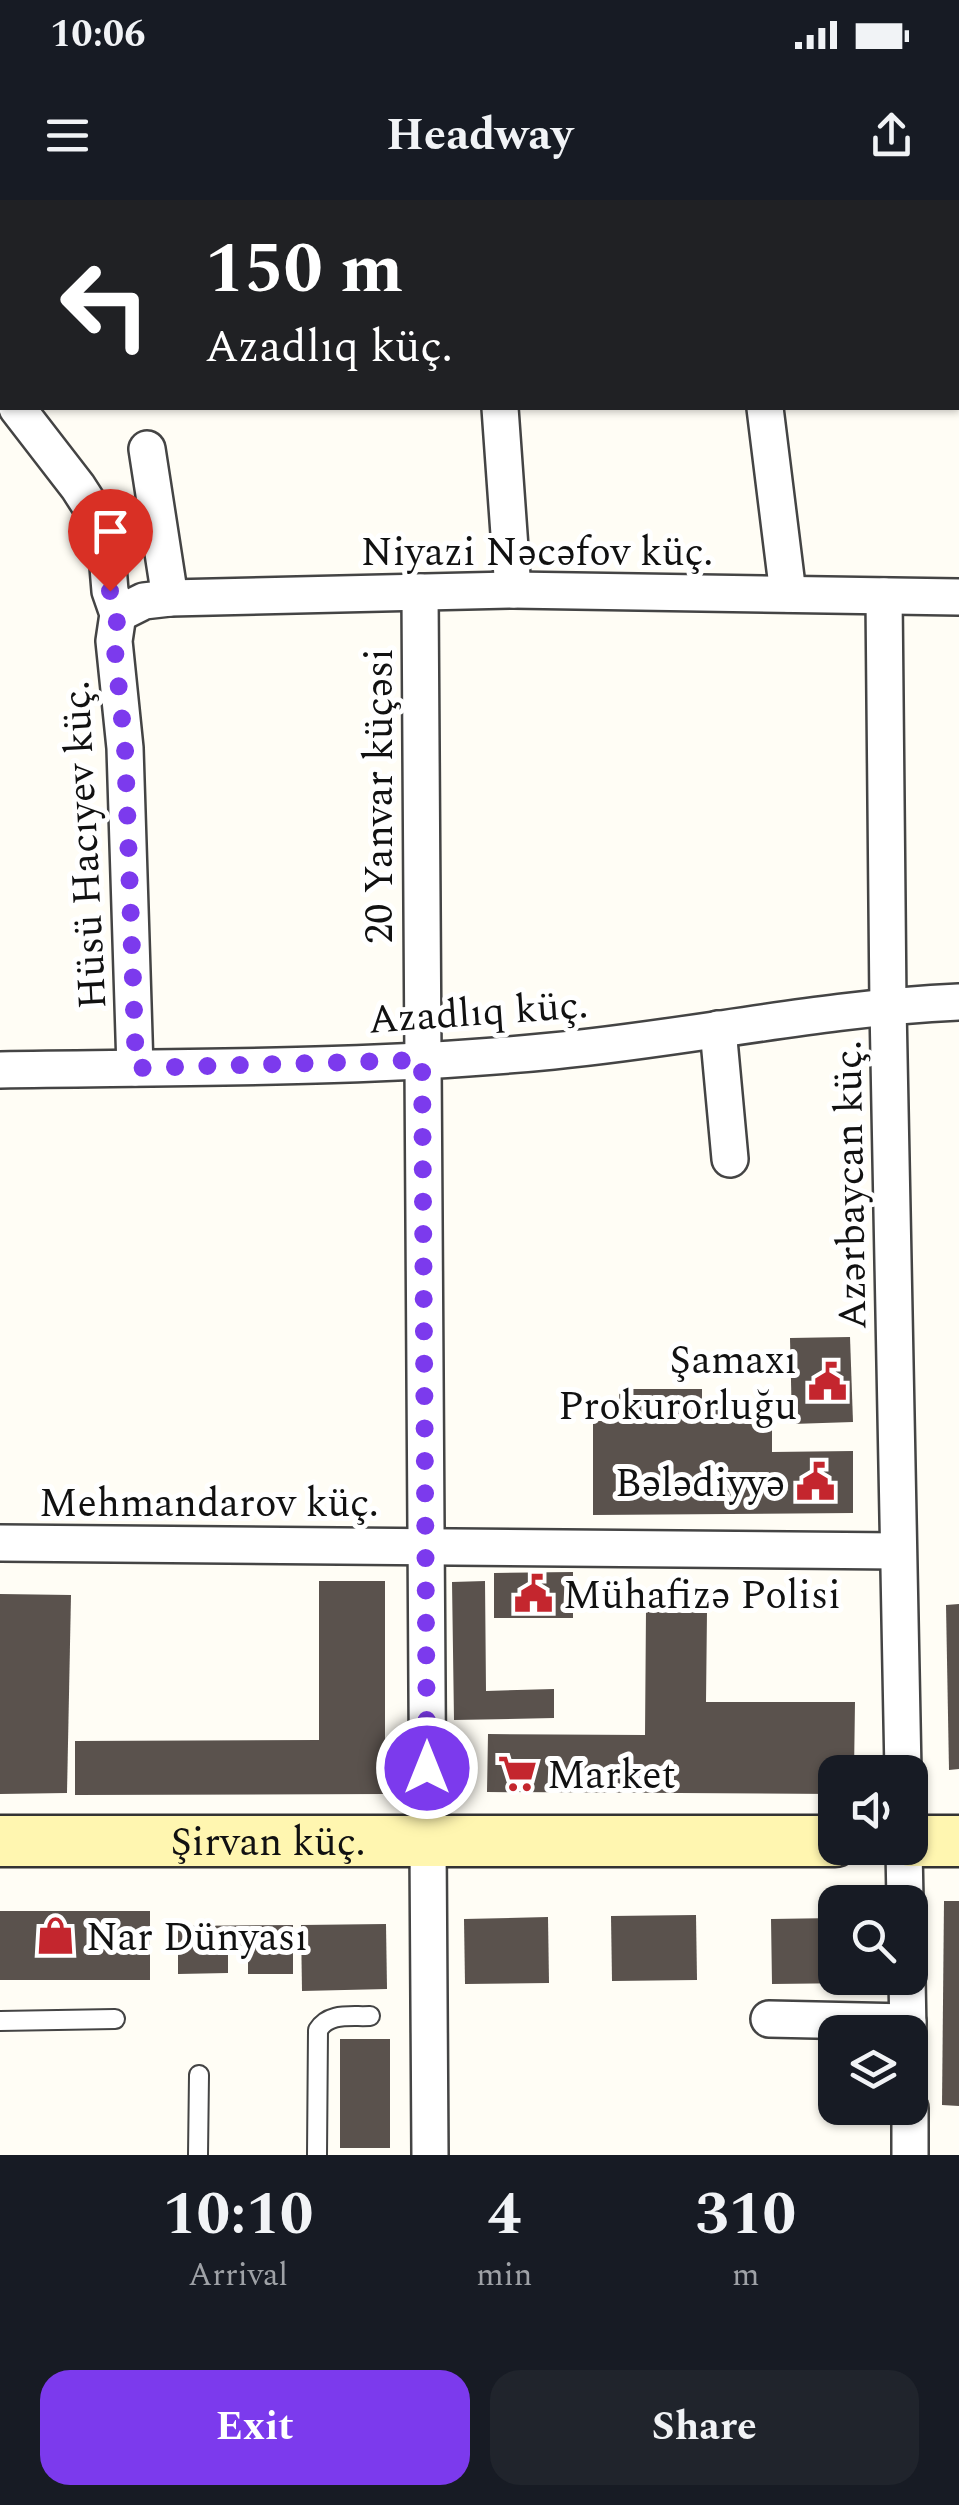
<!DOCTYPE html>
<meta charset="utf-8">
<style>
:root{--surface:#171b24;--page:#20242c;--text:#f1f3f6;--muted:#9ea1a6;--accent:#7c3aed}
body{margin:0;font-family:Spectral,serif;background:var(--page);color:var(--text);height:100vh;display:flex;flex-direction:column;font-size:38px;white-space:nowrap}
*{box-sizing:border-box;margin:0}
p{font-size:32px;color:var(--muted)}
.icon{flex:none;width:55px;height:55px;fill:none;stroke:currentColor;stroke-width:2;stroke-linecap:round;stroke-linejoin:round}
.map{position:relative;height:1955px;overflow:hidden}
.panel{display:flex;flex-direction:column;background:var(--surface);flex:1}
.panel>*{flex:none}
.hud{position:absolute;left:0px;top:0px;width:960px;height:210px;box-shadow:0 2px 8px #0004;background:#202124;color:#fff;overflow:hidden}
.buttons{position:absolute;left:818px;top:1555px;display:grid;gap:20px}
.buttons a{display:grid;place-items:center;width:110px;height:110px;border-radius:20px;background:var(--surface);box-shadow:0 2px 8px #0004;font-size:50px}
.pin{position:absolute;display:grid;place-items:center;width:85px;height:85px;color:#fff;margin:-102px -42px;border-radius:50% 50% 50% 0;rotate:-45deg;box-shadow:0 0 10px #0007}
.pin .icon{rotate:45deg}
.me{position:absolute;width:110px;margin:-55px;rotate:0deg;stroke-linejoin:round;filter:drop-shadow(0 0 8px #0008)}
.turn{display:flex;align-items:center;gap:35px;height:210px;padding:0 40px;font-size:45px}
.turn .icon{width:130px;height:130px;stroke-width:2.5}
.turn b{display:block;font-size:70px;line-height:85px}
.eta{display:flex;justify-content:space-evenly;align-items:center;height:170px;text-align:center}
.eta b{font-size:60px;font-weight:700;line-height:70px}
.cta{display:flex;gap:20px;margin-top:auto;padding:20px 40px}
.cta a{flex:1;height:115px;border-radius:30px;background:var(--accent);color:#fff;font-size:40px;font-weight:700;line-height:115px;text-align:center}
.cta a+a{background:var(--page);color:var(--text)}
.status{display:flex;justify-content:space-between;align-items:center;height:70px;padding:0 50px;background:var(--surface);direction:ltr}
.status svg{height:28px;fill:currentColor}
header{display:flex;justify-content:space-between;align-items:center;height:130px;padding:0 40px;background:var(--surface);font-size:45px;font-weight:700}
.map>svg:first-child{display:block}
.building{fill:#5a524d}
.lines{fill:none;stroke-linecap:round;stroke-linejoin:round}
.lane-casing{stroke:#444;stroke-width:22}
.street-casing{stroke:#444;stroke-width:40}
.secondary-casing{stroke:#333;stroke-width:55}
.lane{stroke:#fff;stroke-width:18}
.street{stroke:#fff;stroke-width:35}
.secondary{stroke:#fff6b0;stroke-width:50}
.route{stroke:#7c3aed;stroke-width:18;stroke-dasharray:0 32.4}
.labels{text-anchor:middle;stroke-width:10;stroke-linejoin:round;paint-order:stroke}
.street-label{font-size:40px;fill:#111;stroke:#fff}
.poi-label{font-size:40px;fill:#111;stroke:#fff;text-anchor:start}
</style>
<div class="status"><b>10:06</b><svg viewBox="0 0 49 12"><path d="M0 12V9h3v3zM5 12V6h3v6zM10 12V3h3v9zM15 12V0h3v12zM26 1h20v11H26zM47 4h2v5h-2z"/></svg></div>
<header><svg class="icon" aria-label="menu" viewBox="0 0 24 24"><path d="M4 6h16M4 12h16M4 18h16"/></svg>Headway<svg class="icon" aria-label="share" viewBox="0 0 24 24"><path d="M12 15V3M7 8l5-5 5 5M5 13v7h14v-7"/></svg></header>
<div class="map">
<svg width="959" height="1955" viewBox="0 0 959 1955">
<rect width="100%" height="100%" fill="#fffdf5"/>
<!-- building -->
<g class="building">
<polygon points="850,1137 853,1222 792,1224 790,1138"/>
<polygon points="619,1189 702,1189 702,1210 772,1209 772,1252 853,1251 853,1313 593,1315 593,1221 620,1221"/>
<polygon points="573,1372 573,1418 494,1418 494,1373"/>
<polygon points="319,1381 385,1381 385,1594 75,1595 75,1541 319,1540"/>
<polygon points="485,1381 486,1491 554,1489 554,1518 454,1520 452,1382"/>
<polygon points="0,1394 71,1395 67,1593 0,1594"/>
<polygon points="959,1404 959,1569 949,1570 946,1405"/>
<polygon points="646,1410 707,1411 706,1502 855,1502 854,1572 835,1572 835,1594 487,1592 488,1534 645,1535"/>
<polygon points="944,1701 959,1701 959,1906 942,1905"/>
<rect x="0" y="1711" width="150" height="69"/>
<polygon points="696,1715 697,1780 612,1781 611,1716"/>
<polygon points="548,1717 549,1783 465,1784 464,1719"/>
<polygon points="835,1718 835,1778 857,1778 857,1783 772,1784 771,1719"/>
<polygon points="386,1724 387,1789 302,1791 301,1725"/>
<polygon points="293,1725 293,1774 248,1774 248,1746 228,1746 228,1773 178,1774 178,1726"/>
<rect x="340" y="1839" width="50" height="109"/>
</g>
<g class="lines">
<defs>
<g id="lane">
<polyline points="0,1821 115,1819"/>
<polyline points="198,1955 199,1875"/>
<path d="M 317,1955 L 318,1830 C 329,1812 351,1817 370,1816"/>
</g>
<g id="street">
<polyline points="488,2 488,0"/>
<polyline points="958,63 959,64"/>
<polyline points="0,71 2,69"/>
<polyline points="0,181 2,185"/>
<polyline points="17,208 78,287 96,315 106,342 110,391 118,414 114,441 125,548 135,868"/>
<polyline points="500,208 513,390"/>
<polyline points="765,208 788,394"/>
<polyline points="147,249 170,398"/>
<polyline points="420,392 430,1955"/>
<polyline points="884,396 888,806 903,1572"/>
<polyline points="118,414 144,401 170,398 513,390 959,397"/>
<polyline points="718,829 730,959"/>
<path d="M 0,870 C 182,867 372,869 553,851 C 689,838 822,808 959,802"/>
<polyline points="0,1343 898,1351"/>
<polyline points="904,1648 905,1702"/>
<polyline points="907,1778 908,1832"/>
<polyline points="769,1819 908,1822"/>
<polyline points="910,1908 910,1955"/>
</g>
<g id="secondary">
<path id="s1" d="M 0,1641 L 835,1641"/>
<polyline points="910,1641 959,1641"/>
</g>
</defs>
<!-- lane casing -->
<use href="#lane" class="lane-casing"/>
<!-- street casing -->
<use href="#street" class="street-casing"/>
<!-- secondary casing -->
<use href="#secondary" class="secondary-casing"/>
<!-- lane -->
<use href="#lane" class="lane"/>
<!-- street -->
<use href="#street" class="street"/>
<!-- secondary -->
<use href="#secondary" class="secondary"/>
</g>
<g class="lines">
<!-- route -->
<polyline class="route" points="110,391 118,414 114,441 125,548 136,868 422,860 427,1568"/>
</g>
<!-- icons -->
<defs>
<symbol id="civic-bare" viewBox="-9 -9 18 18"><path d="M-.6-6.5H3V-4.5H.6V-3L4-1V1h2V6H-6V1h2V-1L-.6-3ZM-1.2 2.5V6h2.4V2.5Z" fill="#c4262e" stroke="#fff" stroke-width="2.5" paint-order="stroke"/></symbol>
<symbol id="supermarket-bare" viewBox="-9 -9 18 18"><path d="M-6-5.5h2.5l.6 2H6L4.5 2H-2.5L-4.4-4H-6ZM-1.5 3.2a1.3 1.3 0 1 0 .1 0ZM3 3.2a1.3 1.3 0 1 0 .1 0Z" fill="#c4262e" stroke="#fff" stroke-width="2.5" paint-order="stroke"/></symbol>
<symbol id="shop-bare" viewBox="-9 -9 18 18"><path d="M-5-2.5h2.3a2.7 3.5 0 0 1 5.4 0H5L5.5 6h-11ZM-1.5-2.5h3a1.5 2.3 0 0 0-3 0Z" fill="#c4262e" stroke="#fff" stroke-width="2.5" paint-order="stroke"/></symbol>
</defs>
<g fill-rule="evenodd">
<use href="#civic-bare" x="800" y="1154" width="55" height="55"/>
<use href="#civic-bare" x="788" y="1254" width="55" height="55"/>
<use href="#civic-bare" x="506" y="1366" width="55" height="55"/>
<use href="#supermarket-bare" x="490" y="1546" width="55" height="55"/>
<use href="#shop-bare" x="28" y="1708" width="55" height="55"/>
</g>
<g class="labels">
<!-- street labels -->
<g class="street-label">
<text x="537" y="365">Niyazi Nəcəfov küç.</text>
<text transform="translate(378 596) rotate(-90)" y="14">20 Yanvar küçəsi</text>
<text transform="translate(83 645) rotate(-93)" y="14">Hüsü Hacıyev küç.</text>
<text transform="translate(478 811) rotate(-4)" y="14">Azadlıq küç.</text>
<text transform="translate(849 985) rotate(-91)" y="14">Azərbaycan küç.</text>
<text x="209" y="1316">Mehmandarov küç.</text>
<text dy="14" stroke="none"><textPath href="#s1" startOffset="268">Şirvan küç.</textPath></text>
</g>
<!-- poi labels -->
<g class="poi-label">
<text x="797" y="1173" text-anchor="end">Şamaxı<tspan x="797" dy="46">Prokurorluğu</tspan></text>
<text x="785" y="1296" text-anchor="end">Bələdiyyə</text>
<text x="563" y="1408">Mühafizə Polisi</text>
<text x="547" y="1588">Market</text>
<text x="86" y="1750">Nar Dünyası</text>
</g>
</g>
</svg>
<div class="buttons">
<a><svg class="icon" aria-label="sound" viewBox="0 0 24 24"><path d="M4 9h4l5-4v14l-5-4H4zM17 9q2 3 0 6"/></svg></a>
<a><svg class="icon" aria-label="search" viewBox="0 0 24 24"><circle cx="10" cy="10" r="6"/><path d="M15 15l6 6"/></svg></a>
<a><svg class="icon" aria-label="layers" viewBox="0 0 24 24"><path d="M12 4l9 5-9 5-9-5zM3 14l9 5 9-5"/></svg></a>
</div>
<div class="pin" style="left:110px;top:391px;background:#d93025"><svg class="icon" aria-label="arrive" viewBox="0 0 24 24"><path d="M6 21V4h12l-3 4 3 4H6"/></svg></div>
<svg class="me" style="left:427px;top:1568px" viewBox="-20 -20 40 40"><circle r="17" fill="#7c3aed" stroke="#fff" stroke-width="3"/><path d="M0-11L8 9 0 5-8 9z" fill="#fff"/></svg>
<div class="hud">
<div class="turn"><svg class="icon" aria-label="left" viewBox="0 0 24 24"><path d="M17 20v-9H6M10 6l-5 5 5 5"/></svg><div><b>150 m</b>Azadlıq küç.</div></div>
</div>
</div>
<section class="panel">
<div class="eta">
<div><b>10:10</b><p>Arrival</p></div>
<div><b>4</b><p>min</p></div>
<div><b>310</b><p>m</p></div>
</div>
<div class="cta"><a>Exit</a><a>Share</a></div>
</section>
